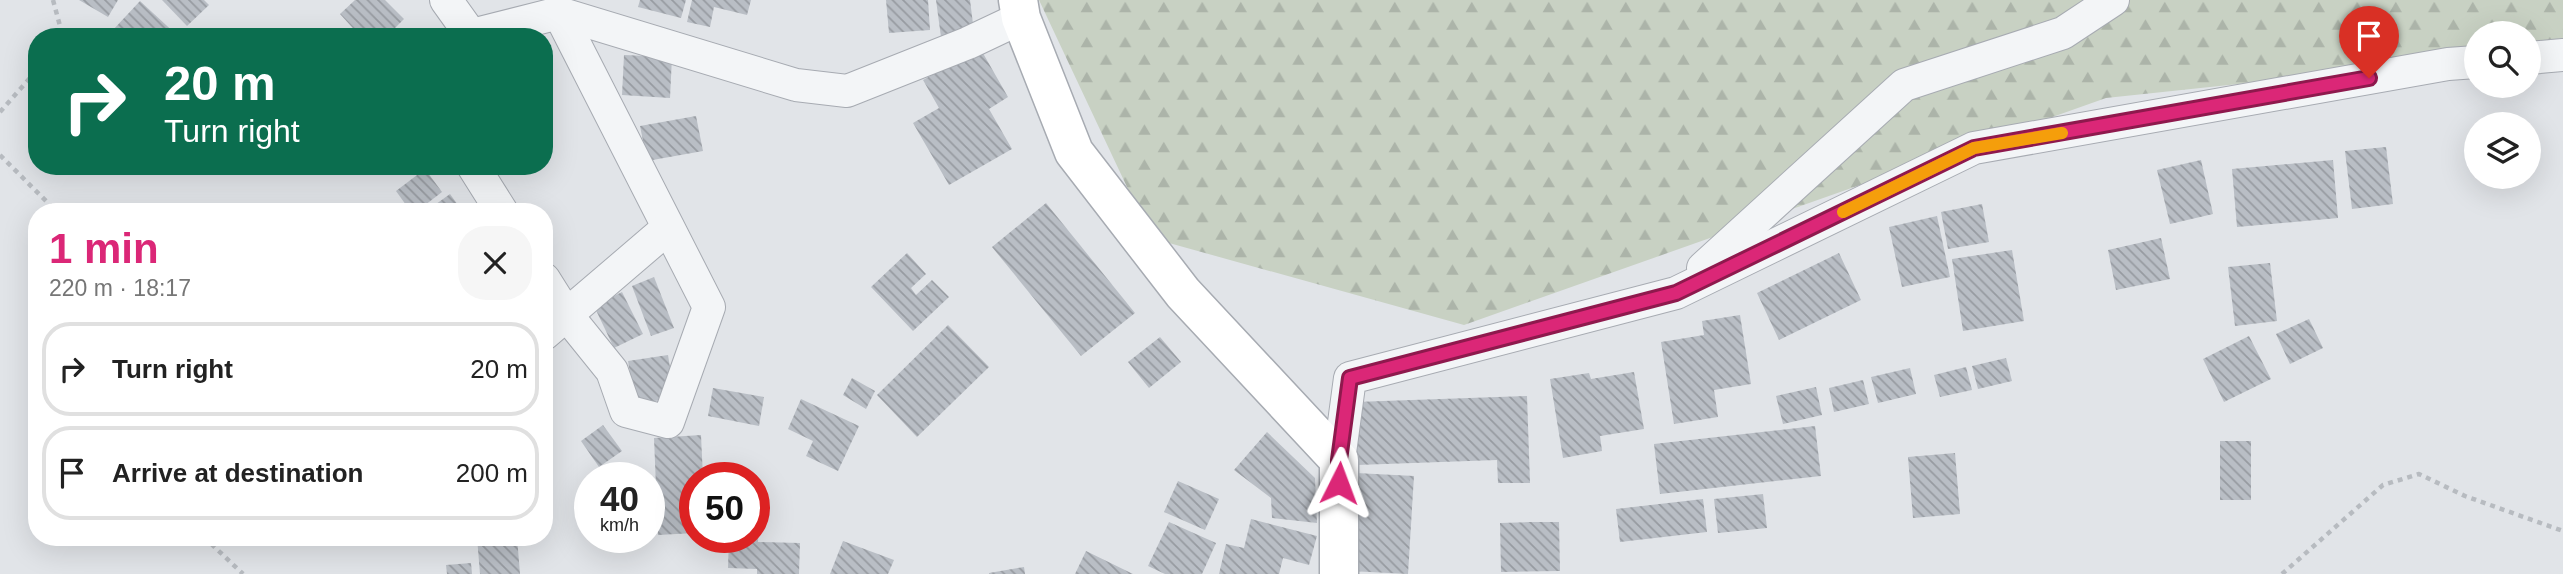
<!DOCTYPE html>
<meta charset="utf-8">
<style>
:root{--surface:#fff;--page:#f6f6f6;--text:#222;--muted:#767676;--line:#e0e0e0;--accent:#db2777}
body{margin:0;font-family:Arial,sans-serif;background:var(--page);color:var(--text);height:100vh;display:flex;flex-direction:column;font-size:26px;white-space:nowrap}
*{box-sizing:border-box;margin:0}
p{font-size:23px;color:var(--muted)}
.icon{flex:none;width:38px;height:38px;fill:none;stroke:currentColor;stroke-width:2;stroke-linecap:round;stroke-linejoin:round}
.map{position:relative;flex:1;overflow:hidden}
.side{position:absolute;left:28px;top:203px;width:525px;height:343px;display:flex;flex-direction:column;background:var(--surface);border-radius:28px;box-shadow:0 7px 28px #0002}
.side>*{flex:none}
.top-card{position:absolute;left:28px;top:28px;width:525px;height:147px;border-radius:28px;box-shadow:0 7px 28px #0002;background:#0b6e4f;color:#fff;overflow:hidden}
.fabs{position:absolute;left:2464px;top:21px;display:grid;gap:14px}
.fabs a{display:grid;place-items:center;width:77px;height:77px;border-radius:50%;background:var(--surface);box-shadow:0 7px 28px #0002;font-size:35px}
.speed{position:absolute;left:574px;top:462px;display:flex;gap:14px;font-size:35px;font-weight:700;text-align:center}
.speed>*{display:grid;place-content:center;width:91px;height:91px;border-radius:50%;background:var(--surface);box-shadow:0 7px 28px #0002;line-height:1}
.speed small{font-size:18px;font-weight:400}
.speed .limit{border:10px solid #d22;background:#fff;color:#111}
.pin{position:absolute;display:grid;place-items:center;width:60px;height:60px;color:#fff;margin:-72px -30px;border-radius:50% 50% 50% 0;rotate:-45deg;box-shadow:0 0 7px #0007}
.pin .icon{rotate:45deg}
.me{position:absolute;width:77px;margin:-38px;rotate:3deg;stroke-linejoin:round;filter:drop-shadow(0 0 5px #0008)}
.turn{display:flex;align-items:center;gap:24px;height:147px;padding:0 21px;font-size:32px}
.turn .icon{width:91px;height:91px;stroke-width:2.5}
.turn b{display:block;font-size:49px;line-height:60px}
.round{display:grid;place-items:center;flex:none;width:74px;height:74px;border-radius:28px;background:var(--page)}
.head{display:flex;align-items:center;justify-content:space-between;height:119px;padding:0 21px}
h1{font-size:42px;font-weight:700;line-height:52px;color:var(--accent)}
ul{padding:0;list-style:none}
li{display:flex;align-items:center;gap:21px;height:94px;margin:0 14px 10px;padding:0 7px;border:4px solid var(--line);border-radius:28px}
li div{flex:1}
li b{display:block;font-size:26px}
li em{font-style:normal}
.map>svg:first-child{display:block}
.forest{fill:url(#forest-firs)}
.building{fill:url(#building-back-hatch)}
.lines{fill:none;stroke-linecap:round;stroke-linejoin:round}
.minor-casing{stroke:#a7abb2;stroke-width:34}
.secondary-casing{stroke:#a7abb2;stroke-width:41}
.path{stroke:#b7bbc0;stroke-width:4.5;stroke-dasharray:5 5;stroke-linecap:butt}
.minor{stroke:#f3f5f7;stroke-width:32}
.secondary{stroke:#fff;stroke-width:38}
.route-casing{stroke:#8e194d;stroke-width:18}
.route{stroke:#db2777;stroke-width:12}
.slow{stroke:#f59e0b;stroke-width:12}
</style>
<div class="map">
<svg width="2563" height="574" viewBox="0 0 2563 574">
<defs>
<pattern id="forest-firs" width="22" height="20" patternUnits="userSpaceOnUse" patternTransform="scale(1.75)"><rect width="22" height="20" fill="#c8d1c3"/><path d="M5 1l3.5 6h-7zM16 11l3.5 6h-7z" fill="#acb4a9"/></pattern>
<pattern id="building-back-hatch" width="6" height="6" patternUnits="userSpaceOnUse" patternTransform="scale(1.75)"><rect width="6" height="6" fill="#b9bec5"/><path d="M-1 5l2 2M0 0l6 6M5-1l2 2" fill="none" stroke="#979ba1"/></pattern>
</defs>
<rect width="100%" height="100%" fill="#e1e4e8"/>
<!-- forest -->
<polygon class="forest" points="1039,0 2563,0 2563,72 2541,52 2529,53 2529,33 2476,33 2476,59 2106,98 1464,325 1151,238"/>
<!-- building -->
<g class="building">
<polygon points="79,0 118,0 108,17"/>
<polygon points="162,0 204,0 209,5 187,26"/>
<polygon points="355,0 385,0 404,19 386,37 361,37 340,14"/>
<polygon points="640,0 686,0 681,18 638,7"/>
<polygon points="692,0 751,0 747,15 714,7 710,27 687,22"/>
<polygon points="886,0 928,0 930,30 889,33"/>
<polygon points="936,0 970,0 974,32 941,37"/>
<polygon points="140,1 179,37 117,37 112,31"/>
<polygon points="980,48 1008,97 989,109 1012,149 949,185 913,123 939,108 923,80"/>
<polygon points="624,55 672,57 670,98 622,95"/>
<polygon points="696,116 703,151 647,161 640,126"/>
<polygon points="2386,147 2393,204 2352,209 2345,151"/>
<polygon points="2201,160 2213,214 2170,224 2157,170"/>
<polygon points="2333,160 2338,218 2237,227 2232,169"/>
<polygon points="425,169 442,192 416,212 411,212 396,191"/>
<polygon points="450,194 463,212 425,212"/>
<polygon points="1046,203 1135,313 1081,356 992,247"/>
<polygon points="1982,204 1989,242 1948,249 1941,212"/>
<polygon points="1937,216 1950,277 1902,287 1889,227"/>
<polygon points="2161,238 2170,279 2116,290 2108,250"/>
<polygon points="2012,250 2024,321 1963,331 1952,259"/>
<polygon points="907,253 926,274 911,288 916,295 932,280 949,297 913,331 871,287"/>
<polygon points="1839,253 1861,300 1779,340 1757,293"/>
<polygon points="2270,263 2277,321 2235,326 2228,267"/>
<polygon points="654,277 674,328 651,336 632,286"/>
<polygon points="622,292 643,334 614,348 594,306"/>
<polygon points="1740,315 1751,384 1714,390 1718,417 1674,424 1661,342 1704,335 1702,321"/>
<polygon points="2309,319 2323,348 2290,364 2276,334"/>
<polygon points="948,325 989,367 917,437 877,395"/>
<polygon points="2249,336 2271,379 2224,402 2203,359"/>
<polygon points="1160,337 1181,362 1149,388 1128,362"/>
<polygon points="668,355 675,398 635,404 628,361"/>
<polygon points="2006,358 2012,381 1978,389 1972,366"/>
<polygon points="1966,367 1972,390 1940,397 1934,375"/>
<polygon points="1910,368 1916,394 1878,403 1871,377"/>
<polygon points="1634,372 1644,429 1600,436 1602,451 1563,458 1550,379 1589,373 1591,379"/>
<polygon points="852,378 875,391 866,409 843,395"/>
<polygon points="1863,380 1869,404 1834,412 1829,388"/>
<polygon points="1816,387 1822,415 1783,424 1776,396"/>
<polygon points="713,388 764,397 759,426 708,416"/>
<polygon points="1527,396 1530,483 1498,483 1497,460 1357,465 1355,402"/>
<polygon points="801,399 859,426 838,471 806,456 813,441 788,429"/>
<polygon points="603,425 622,451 599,467 581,441"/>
<polygon points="1815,426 1821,476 1660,494 1654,444"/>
<polygon points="1267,432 1315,478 1317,523 1272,518 1271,498 1234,470"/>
<polygon points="701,435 703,478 695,478 695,533 658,535 654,438"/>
<rect x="2220" y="441" width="31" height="59"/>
<polygon points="1955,453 1960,514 1913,518 1908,457"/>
<polygon points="1356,473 1414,476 1408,574 1350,571"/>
<polygon points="1178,481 1219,499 1205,530 1164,512"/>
<polygon points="1763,494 1767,528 1718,533 1714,499"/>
<polygon points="1703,499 1707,532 1620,542 1616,509"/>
<polygon points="754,518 759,518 758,542 800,543 799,574 757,574 757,569 728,568 729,537 754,537"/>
<polygon points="1251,519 1317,536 1309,565 1283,558 1279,574 1219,574 1226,544 1244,548"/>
<polygon points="1169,522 1216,543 1202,574 1165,574 1148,566"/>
<polygon points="1530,522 1559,522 1560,571 1501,572 1500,523"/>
<polygon points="477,537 517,537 520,574 480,574"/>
<polygon points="843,541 894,560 888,574 830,574"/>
<polygon points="1086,551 1133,574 1075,574"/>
<polygon points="471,563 472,574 447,574 446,565"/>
<polygon points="1024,567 1025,574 989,574 989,573"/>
</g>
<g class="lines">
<defs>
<g id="minor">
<polyline points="446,0 471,35"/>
<polyline points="464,37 559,13 796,85 847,91 968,43 1021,18"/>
<polyline points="2529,58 2563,55"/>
<polyline points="473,166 502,212"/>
<polyline points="1703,268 1904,85 2063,33 2113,0"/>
<polyline points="544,279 566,314 612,371 626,411 668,422 709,307 559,13"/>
<polyline points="544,334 668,228"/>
<polyline points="1339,460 1350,378 1676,293 1974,148 2448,64 2476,62"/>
</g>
<polyline id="secondary" points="1018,0 1021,18 1074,152 1183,293 1339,460 1339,574"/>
</defs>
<!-- minor casing -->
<use href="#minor" class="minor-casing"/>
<!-- secondary casing -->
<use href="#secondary" class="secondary-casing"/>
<!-- path -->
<g class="path">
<polyline points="53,0 63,37"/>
<polyline points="0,112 37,70"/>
<polyline points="0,155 57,212"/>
<polyline points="204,537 243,574"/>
<polyline points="2282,574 2383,485 2419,474 2465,496 2563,531"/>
</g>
<!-- minor -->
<use href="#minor" class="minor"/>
<!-- secondary -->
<use href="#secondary" class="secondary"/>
</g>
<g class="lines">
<defs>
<polyline id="route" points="1339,483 1339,460 1350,378 1676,293 1974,148 2369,78"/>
</defs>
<!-- route casing -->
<use href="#route" class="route-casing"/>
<!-- route -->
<use href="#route" class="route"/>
<!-- slow -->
<polyline class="slow" points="1843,212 1974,148 2062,133"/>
</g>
</svg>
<div class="fabs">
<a><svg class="icon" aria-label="search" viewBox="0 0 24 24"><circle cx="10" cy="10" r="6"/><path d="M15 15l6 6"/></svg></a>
<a><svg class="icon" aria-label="layers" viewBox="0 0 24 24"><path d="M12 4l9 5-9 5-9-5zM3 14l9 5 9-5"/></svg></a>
</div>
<div class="speed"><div>40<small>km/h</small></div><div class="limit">50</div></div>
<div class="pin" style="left:2369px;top:78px;background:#d93025"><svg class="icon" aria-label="arrive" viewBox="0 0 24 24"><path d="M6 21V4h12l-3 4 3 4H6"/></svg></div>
<svg class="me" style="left:1339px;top:483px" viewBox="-20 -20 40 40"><path d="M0-17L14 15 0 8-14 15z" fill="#db2777" stroke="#fff" stroke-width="4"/></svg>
<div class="top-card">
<div class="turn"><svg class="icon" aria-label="right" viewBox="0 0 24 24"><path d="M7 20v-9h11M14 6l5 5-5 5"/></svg><div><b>20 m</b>Turn right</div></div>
</div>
<section class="side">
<div class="head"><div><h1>1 min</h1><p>220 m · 18:17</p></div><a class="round"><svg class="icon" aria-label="close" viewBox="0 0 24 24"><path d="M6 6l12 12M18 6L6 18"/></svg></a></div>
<ul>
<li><svg class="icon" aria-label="right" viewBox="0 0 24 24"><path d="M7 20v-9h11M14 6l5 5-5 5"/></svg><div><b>Turn right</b></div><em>20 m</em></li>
<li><svg class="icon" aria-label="arrive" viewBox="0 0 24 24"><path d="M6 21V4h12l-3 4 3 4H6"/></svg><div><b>Arrive at destination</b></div><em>200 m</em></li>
</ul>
</section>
</div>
